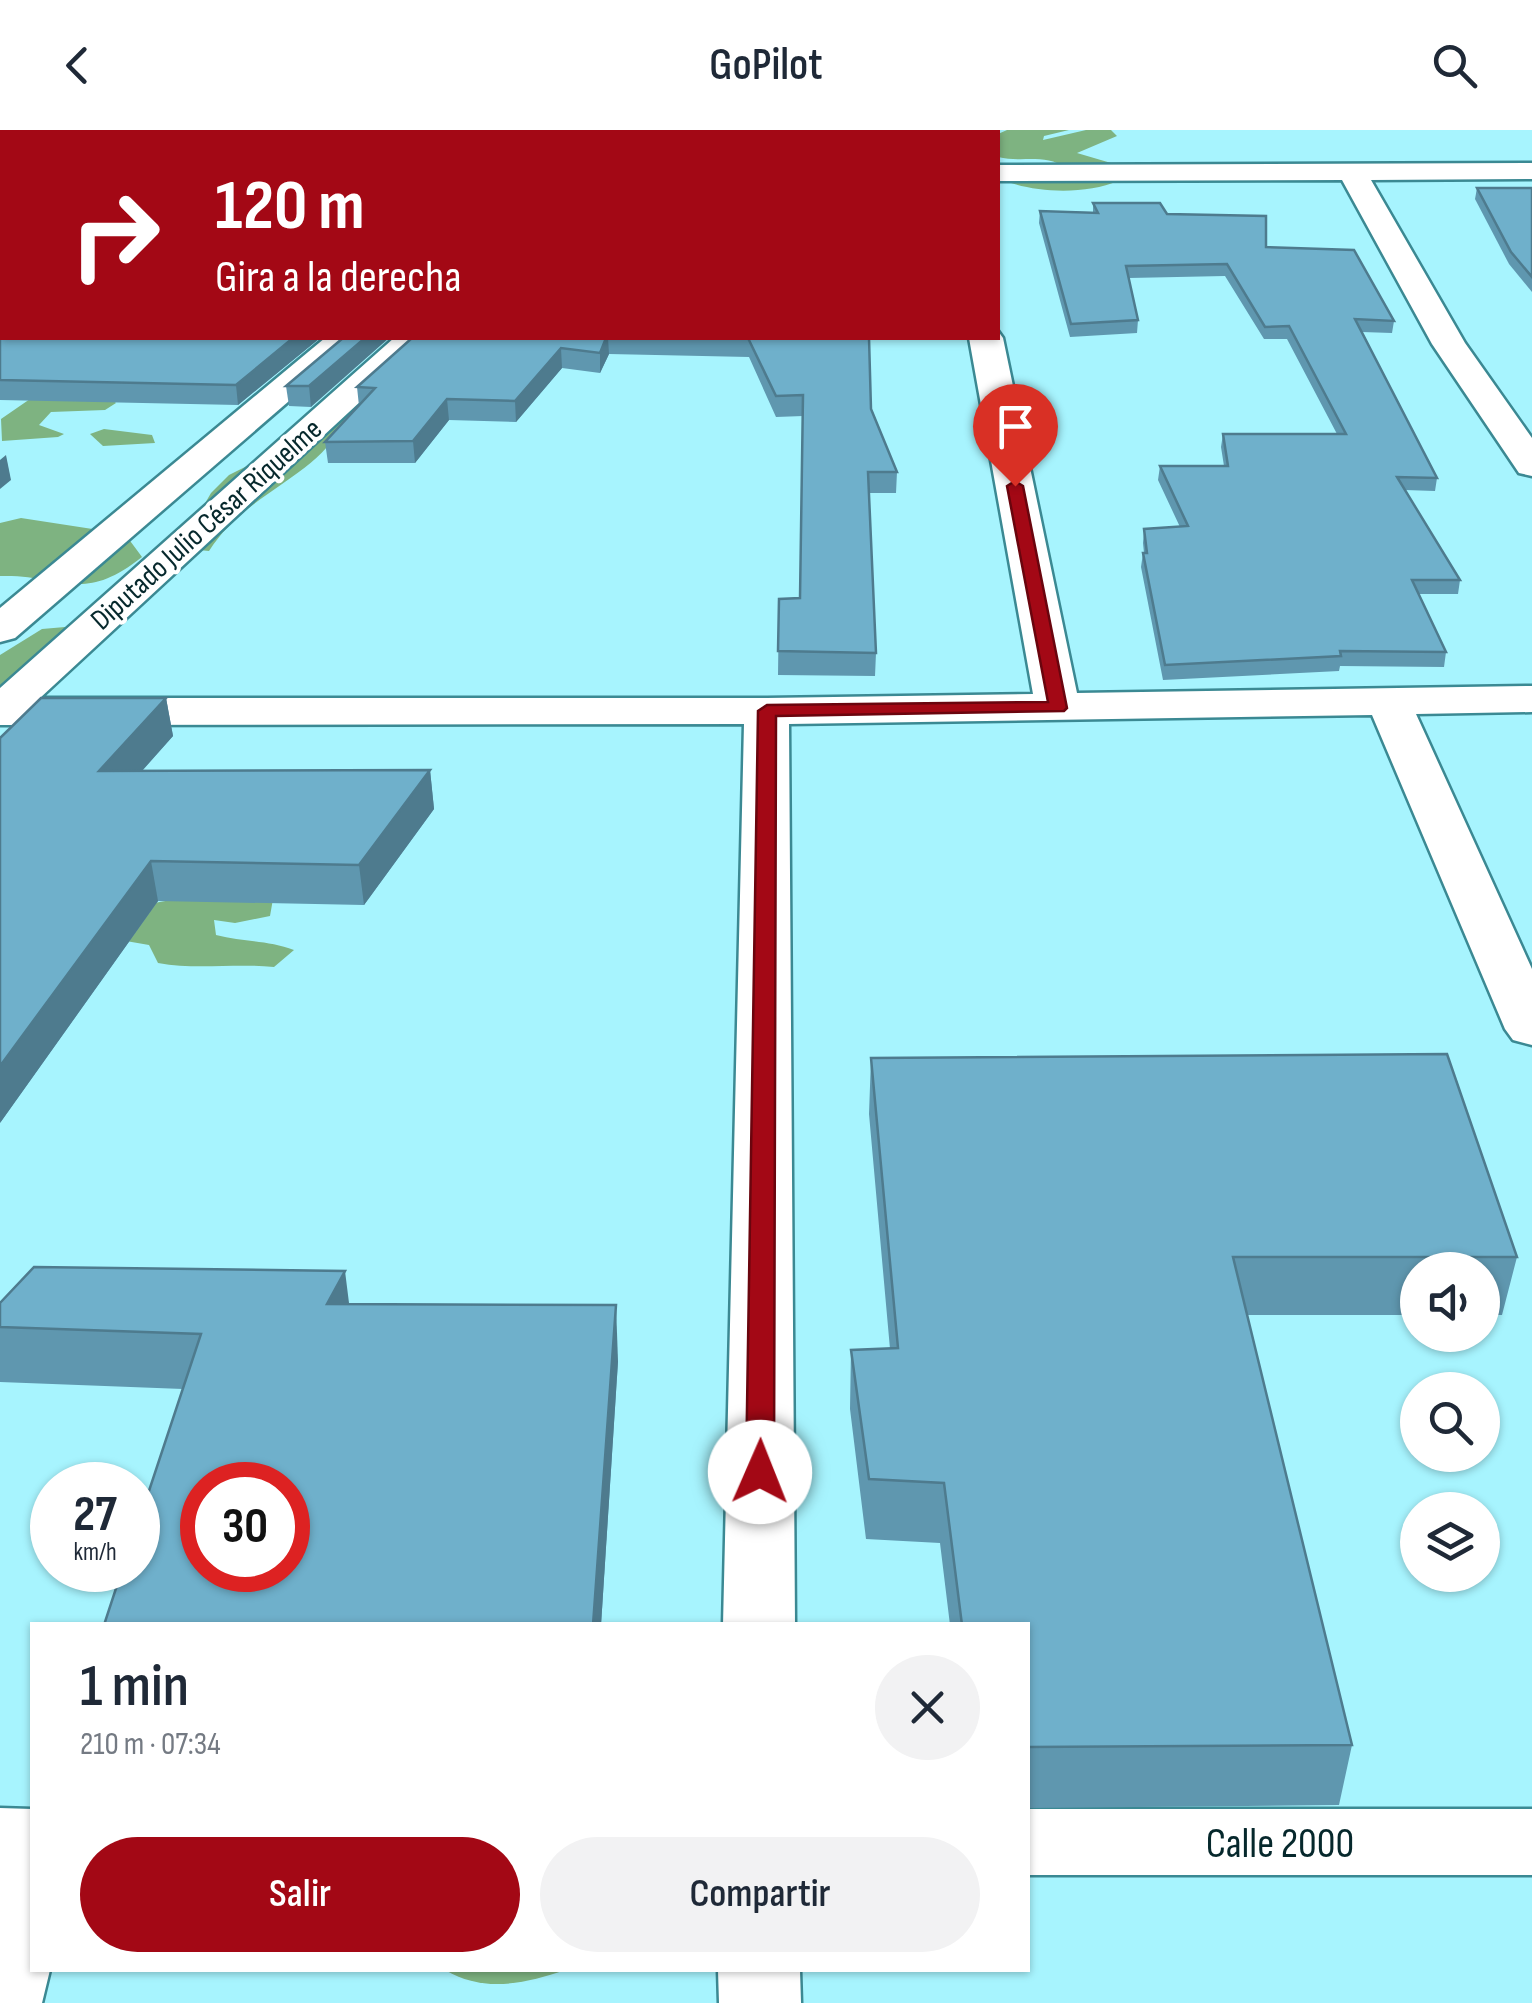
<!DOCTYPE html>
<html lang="es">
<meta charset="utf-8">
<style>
:root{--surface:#fff;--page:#f2f2f3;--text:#1f2937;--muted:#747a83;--accent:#a30815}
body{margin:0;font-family:"Sofia Sans Condensed",sans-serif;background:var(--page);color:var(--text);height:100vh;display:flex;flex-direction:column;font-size:38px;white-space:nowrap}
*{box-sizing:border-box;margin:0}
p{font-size:32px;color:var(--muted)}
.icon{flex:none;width:55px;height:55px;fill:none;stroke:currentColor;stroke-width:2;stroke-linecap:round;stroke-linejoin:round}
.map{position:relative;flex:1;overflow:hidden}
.side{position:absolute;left:30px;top:1492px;width:1000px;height:350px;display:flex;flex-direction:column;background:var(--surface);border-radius:0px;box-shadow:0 2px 8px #0004}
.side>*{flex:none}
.hud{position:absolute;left:0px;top:0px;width:1000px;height:210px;box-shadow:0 2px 8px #0004;background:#a30815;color:#fff;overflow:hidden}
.buttons{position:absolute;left:1400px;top:1122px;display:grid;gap:20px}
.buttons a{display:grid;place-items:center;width:100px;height:100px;border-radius:50%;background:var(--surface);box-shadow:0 2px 8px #0004;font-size:50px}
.speed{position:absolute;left:30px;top:1332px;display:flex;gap:20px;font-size:50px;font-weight:700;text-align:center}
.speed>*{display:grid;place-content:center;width:130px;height:130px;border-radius:50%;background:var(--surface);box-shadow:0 2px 8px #0004;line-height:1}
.speed small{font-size:25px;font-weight:400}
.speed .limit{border:15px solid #d22;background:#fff;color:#111}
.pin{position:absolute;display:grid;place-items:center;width:85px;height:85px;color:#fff;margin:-102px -42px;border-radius:50% 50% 50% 0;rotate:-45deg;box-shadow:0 0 10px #0007}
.pin .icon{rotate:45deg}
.me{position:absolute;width:110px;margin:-55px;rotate:1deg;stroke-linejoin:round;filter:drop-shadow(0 0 8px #0008)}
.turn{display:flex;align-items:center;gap:35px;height:210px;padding:0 50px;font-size:45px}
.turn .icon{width:130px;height:130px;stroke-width:2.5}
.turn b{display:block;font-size:70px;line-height:85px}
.round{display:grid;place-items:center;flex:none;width:105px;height:105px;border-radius:52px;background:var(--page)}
.headline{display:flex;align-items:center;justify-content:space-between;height:170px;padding:0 50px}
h1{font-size:60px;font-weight:600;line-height:75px}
.button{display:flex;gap:20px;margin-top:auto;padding:20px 50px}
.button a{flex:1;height:115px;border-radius:60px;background:var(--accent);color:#fff;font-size:40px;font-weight:600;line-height:115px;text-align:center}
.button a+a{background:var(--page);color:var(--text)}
header{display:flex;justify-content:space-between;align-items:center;height:130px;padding:0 50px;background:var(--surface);font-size:45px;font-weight:600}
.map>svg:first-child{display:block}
.forest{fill:#7eb381}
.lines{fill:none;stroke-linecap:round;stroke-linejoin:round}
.minor-casing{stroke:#3b8993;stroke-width:5}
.minor{fill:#fff;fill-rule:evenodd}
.wall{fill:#5f97af}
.shaded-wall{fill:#4e7b8e}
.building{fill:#6fb0cb;stroke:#4e7b8e;stroke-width:2.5;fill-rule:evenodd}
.route{fill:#a30815;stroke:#6a050e;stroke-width:2.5}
.labels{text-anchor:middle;stroke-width:8;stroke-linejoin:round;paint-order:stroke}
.far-street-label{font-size:30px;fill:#06282c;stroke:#fff}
.near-street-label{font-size:42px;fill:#06282c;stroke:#fff}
</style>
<header><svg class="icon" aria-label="back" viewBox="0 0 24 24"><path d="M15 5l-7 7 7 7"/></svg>GoPilot<svg class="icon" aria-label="search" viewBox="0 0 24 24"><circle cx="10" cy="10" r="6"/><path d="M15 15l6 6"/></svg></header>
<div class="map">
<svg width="1532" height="1873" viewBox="0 0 1532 1873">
<rect width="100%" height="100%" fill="#a7f4fe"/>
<!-- forest -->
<g class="forest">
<path d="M 1007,0 L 1069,0 L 1044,6 L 1043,10 L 1086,0 L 1111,0 L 1117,6 L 1077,23 L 1111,33 L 1110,42 L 1118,51 C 1088,64 1041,63 1011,53 L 1008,48 L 1066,38 C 1045,23 1022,33 998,27 L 998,4 Z"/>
<polygon points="30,269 114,271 116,273 105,280 51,282 39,295 64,304 58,307 2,311 1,289"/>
<path d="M 336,276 L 345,291 C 315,350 248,360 209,421 L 179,418 L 211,363 L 229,345 L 255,332 Z"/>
<polygon points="104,299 152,305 155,313 103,316 90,304"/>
<path d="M 21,388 L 125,404 L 142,427 C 81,475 64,444 0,446 L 0,393 Z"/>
<polygon points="65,497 82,503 0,562 0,525 42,499"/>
<path d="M 273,769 L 270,786 L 235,793 L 214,790 L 216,805 C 243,812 268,810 294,820 L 274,837 C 234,833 197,840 158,833 L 149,815 L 126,811 L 143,775 L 171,770 Z"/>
<path d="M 445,1840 L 565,1840 C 524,1854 484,1863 445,1840 Z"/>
</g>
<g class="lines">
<defs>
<g id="minor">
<polygon points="1532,33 1532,49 1371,50 1465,213 1532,308 1532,346 1519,343 1432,214 1342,50 998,51 998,35"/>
<polygon points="998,201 1003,208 1077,563 1532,556 1532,582 1416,584 1532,839 1532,915 1513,910 1505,899 1372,585 789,594 795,1495 723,1495 744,594 0,595 0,558 394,208 429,208 40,568 767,568 1033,564 969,208 998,208"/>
<polygon points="325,208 362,208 15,508 0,512 0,478"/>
<polygon points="0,1678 32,1679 32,1840 50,1840 42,1873 0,1873"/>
<rect x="1028" y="1679" width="504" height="66"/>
<polygon points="718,1840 800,1840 801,1873 719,1873"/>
</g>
</defs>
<!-- minor casing -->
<use href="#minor" class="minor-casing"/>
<!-- minor -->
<use href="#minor" class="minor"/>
</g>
<!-- wall -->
<g class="wall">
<polygon points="0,0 551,0 548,2 2,2 2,132 0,131"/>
<polygon points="1477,58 1532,58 1532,162 1509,134 1475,69"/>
<polygon points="1093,73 1167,84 1266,117 1394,191 1392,203 1362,202 1437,348 1435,361 1405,360 1460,450 1458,464 1419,464 1446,522 1444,537 1340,536 1339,541 1163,550 1141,437 1143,423 1144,423 1143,413 1144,399 1180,397 1158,350 1160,336 1224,336 1221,317 1223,304 1337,304 1287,209 1264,209 1225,146 1129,148 1138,190 1137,203 1070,207 1039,93 1040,81 1093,82"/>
<polygon points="0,204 2,208 320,208 238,275 0,270"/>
<polygon points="343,208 311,277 289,276 286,256"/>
<polygon points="412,208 891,208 891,209 869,209 871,279 897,342 896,363 869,363 876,523 875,546 778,545 779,469 800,468 803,286 776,287 749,227 609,224 600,243 562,238 516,292 449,290 415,333 328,333 325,312 359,276 357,257"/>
<polygon points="166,568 173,606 142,641 430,640 434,679 364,775 158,771 0,993"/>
<polygon points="871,928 1517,1127 1502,1185 1482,1185 1482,1140 1418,1140 1418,1185 1247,1185 1352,1615 1339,1675 1028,1678 1028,1495 950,1495 940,1413 866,1409 850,1279 851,1220 890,1219 869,984"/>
<polygon points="0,1173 349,1174 618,1231 601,1495 104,1495 183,1259 0,1252"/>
</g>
<!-- shaded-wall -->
<g class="shaded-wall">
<polygon points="529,0 551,0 548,2 526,2"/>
<polygon points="293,208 320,208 238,275 236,255"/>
<polygon points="365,208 389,208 311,277 309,256"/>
<polygon points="606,208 608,208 609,224 600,243 600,223"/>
<polygon points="561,218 562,238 516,292 515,271"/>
<polygon points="447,269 449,290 415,333 413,311"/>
<polygon points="6,325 11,350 0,359 0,330"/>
<polygon points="166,568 173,606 107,680 99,641"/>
<polygon points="430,640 434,679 364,775 359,735"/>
<polygon points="151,731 158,771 0,993 0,936"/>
<polygon points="345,1141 352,1197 327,1174"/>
<polygon points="616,1175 618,1231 601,1495 593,1495"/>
</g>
<!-- building -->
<g class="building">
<polygon points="0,0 529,0 526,2 2,2 2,113 0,113"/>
<polygon points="832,0 886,0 886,2 831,2"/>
<polygon points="1477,58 1532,58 1532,147 1511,122"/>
<polygon points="1093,73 1160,73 1167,84 1266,86 1266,117 1354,120 1394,191 1355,189 1437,348 1397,347 1460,450 1412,450 1446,522 1340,521 1341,526 1165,535 1143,423 1147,423 1144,399 1188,396 1160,336 1228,336 1223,304 1346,304 1289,196 1265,197 1227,134 1126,136 1138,190 1071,194 1040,81 1098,83"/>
<polygon points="2,202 2,208 293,208 236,255 0,250 0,204"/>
<polygon points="343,208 365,208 309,256 286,256"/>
<polygon points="412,208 606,208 600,223 561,218 515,271 447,269 413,311 325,312 375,258 357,257"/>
<polygon points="748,208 869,208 871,279 897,342 868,342 876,523 778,521 779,469 800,468 803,265 776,266"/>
<polygon points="41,568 166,568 99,641 430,640 359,735 151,731 0,936 0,608"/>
<polygon points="1447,924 1517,1127 1233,1127 1352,1615 1028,1617 1028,1495 962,1495 944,1353 869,1349 851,1220 898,1218 871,928"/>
<path d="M 34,1137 L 345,1141 L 327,1174 L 616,1175 L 593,1495 L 104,1495 L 122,1440 L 138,1440 L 138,1394 L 201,1204 L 0,1197 L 0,1173 ZM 202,1355 L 288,1355 L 288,1440 L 202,1440 Z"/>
</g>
<!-- route -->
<polygon class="route" points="1015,351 1023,356 1067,578 1064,581 776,586 774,1342 770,1349 750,1349 746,1342 758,581 767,575 1048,572 1007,356"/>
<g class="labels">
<!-- far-street labels -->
<g class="far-street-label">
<text transform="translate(206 394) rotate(-42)" y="10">Diputado Julio César Riquelme</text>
</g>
<!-- near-street labels -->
<g class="near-street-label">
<text x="1280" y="1727">Calle 2000</text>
</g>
</g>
</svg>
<div class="buttons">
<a><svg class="icon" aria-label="sound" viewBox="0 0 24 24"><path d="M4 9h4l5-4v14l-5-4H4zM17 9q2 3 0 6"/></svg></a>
<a><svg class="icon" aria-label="search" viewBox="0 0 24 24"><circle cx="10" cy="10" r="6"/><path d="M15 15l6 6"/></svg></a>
<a><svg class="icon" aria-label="layers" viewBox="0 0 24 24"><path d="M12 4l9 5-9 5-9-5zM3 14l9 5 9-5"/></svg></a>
</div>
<div class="speed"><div>27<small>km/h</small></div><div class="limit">30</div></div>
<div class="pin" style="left:1015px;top:356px;background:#d93025"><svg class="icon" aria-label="arrive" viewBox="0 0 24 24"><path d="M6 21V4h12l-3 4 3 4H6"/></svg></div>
<svg class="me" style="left:760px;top:1342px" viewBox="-20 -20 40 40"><circle r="19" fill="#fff"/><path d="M0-13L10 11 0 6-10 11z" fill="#a30815"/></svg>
<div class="hud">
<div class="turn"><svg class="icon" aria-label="right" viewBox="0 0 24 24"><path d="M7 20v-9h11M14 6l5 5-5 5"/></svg><div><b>120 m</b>Gira a la derecha</div></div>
</div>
<section class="side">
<div class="headline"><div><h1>1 min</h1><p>210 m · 07:34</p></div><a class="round"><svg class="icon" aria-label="close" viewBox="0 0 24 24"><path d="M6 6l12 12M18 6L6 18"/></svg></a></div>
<div class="button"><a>Salir</a><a>Compartir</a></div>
</section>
</div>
